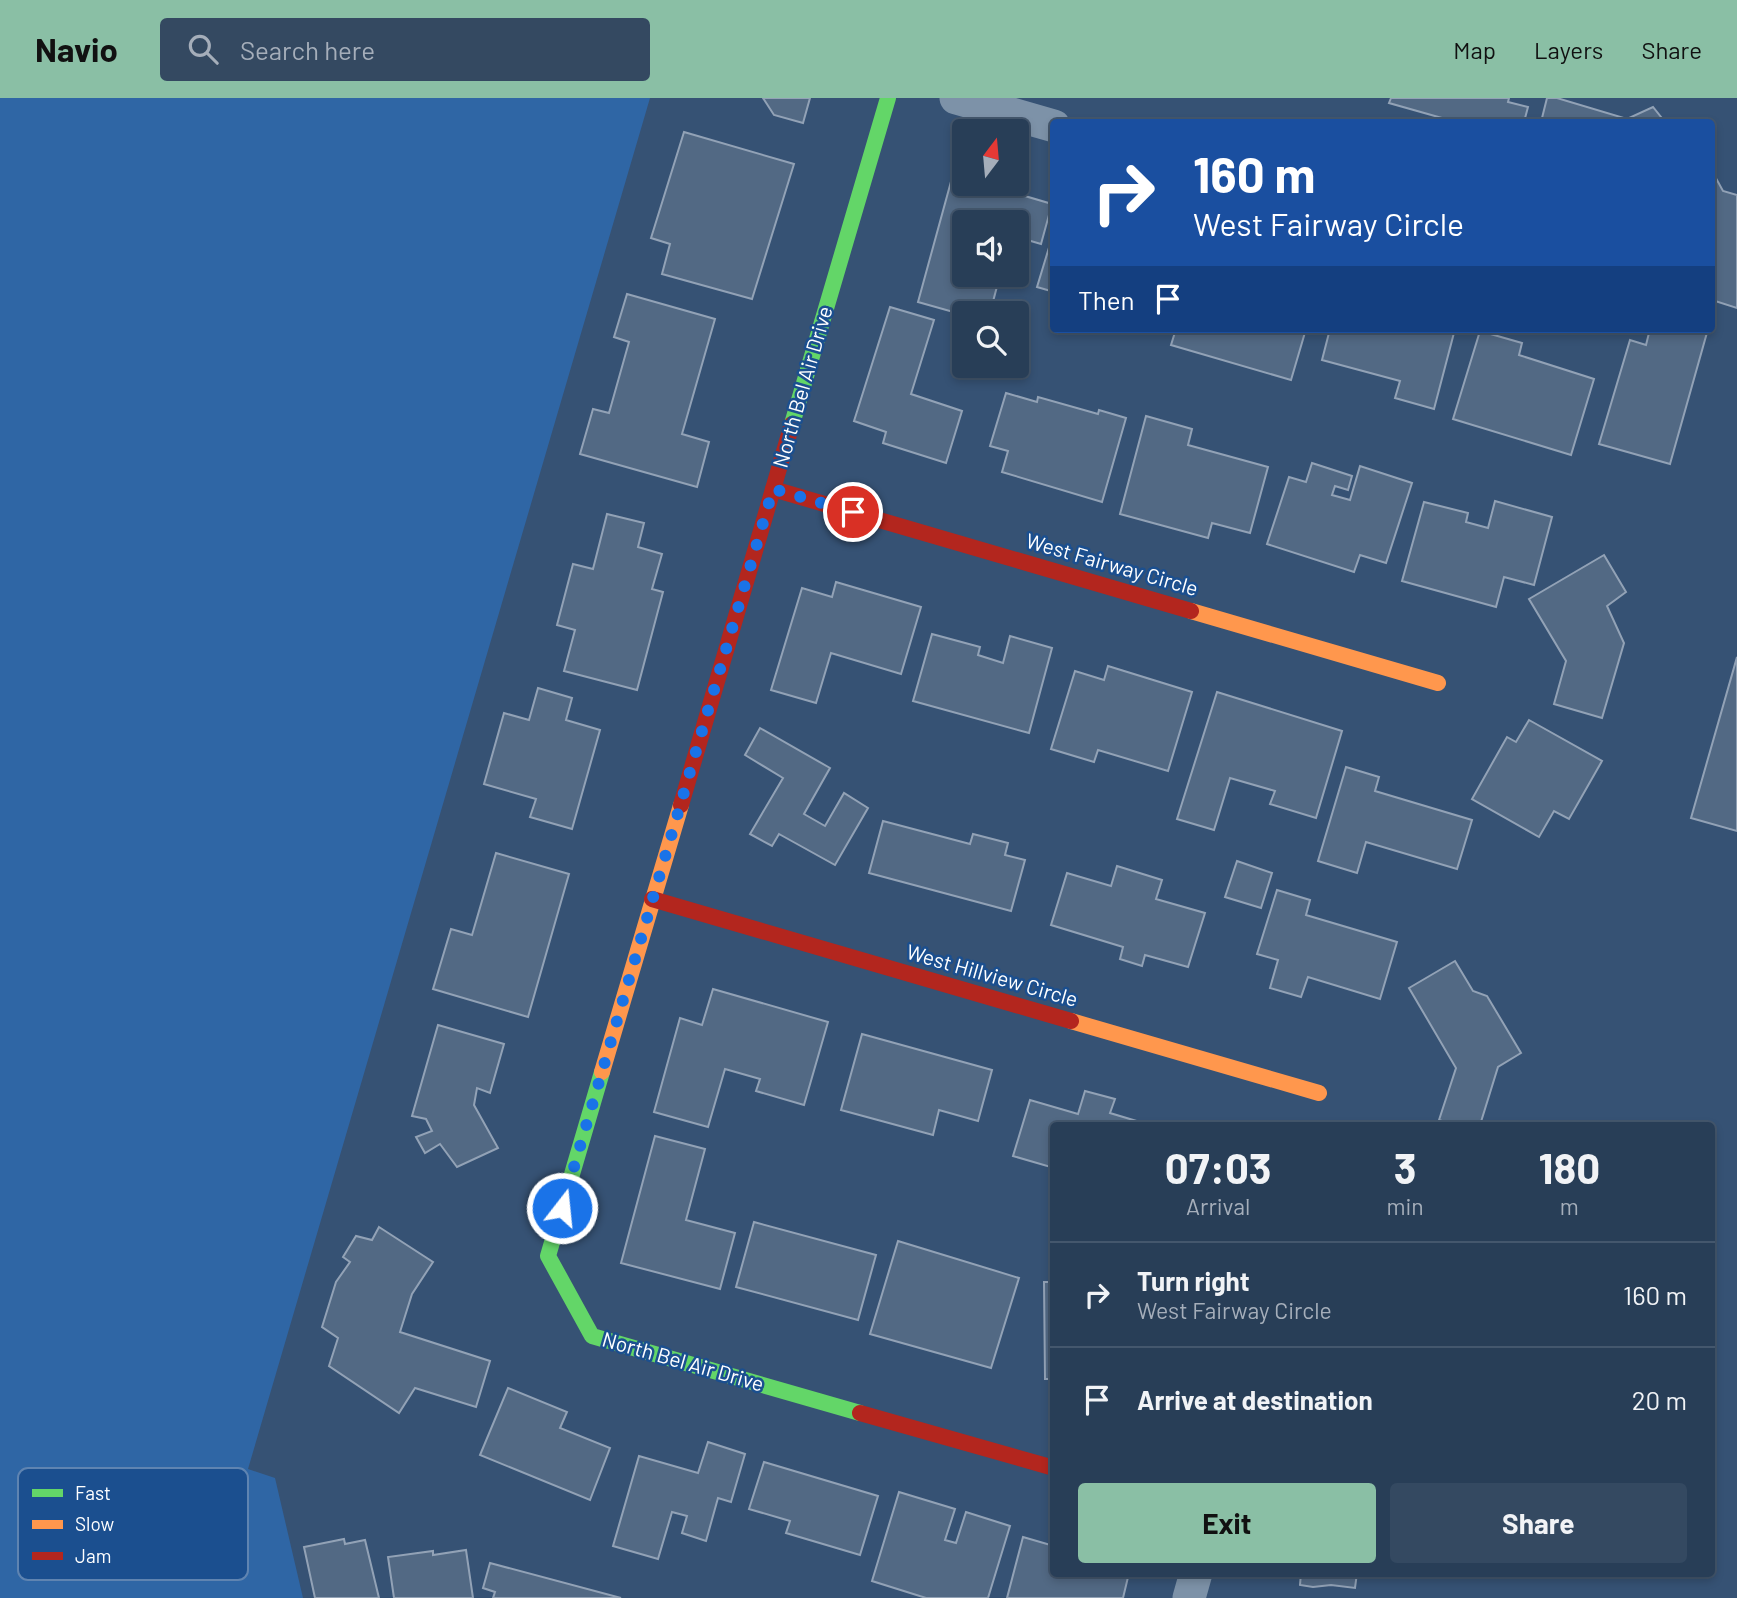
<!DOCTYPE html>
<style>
:root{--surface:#283e57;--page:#344961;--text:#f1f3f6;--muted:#a5aeba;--line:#44576d;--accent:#8abfa5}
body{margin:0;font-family:Barlow,sans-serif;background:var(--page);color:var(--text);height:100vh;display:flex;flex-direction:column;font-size:26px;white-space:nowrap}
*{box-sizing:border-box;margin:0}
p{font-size:23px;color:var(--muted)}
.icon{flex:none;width:38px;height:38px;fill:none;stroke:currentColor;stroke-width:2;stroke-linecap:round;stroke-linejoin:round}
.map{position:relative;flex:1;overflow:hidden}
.sheet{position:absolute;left:1050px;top:1024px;width:665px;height:455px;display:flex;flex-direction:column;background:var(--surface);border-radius:7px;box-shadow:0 4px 10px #0003,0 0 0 2px var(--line)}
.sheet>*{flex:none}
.hud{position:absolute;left:1050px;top:21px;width:665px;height:214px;border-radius:7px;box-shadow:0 4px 10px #0003,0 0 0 2px var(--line);background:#1a4fa0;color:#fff;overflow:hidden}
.needle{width:46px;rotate:16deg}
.fabs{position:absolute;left:952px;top:21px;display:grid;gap:14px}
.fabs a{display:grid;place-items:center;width:77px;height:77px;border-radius:7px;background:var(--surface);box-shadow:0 4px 10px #0003,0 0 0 2px var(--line);font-size:35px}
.pin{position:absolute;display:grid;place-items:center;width:60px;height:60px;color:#fff;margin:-30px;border:4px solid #fff;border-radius:50%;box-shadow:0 2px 7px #0007}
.me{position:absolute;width:77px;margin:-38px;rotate:16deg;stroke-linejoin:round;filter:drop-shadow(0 0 5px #0008)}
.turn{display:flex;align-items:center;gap:24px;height:147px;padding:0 28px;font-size:32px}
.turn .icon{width:91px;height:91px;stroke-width:2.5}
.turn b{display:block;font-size:49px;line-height:60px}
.then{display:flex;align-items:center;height:66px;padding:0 28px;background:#0003;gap:14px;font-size:26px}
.eta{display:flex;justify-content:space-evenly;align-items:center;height:119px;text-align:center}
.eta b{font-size:42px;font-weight:700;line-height:49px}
.action{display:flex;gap:14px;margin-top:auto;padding:14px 28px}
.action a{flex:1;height:80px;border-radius:7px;background:var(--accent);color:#111;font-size:28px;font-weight:700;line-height:80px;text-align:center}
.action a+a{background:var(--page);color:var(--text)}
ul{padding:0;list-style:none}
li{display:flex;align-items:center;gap:21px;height:105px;padding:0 28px;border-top:2px solid var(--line)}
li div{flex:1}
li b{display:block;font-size:26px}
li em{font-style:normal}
header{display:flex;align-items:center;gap:42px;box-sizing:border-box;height:98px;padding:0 35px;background:var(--accent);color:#111}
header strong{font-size:33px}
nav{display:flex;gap:38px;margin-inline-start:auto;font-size:24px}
.search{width:490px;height:63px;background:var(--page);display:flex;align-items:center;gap:18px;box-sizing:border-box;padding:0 24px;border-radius:7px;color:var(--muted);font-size:26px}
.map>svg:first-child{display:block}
.green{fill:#2f66a5}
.building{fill:#526984;stroke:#92a2b6;stroke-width:2}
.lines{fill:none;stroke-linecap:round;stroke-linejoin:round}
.street{stroke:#7d92a8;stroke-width:33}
.fast{stroke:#63d668;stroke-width:16}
.slow{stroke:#ff974d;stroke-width:16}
.jam{stroke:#b3261e;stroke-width:16}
.route{stroke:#1a73e8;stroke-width:12;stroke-dasharray:0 21.6}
.labels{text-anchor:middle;stroke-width:5;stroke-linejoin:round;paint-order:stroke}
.street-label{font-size:21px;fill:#fff;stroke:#1b4f8f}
.key{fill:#1b4f8f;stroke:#5f84b1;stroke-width:2}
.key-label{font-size:19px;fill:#fff}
</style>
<header>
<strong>Navio</strong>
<div class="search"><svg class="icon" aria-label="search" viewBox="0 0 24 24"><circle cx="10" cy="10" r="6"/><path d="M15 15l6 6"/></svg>Search here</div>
<nav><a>Map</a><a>Layers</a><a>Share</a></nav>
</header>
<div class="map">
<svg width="1737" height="1500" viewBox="0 0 1737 1500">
<rect width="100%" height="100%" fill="#365274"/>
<!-- green -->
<polygon class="green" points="0,0 650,0 248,1371 275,1380 303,1500 0,1500"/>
<!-- building -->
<g class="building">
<polygon points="763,0 810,0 803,25 774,17"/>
<polygon points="1391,0 1509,0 1508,4 1528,9 1524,24 1456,24 1389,5"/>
<polygon points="1547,0 1557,0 1627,21 1653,9 1665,24 1541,24"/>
<polygon points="684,34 794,66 752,201 662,176 670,146 651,140"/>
<polygon points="955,69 964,71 964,86 984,86 1052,106 1041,146 1017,139 1017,124 964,124 964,177 1000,177 990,215 964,217 918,204"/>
<polygon points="1712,73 1723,93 1737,97 1737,210 1712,202"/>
<polygon points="1054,133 1054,194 1037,189"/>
<polygon points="627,196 715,221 682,336 709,344 697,389 580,356 593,311 609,315 629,244 614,239"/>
<polygon points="890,209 934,222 911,296 962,313 946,365 883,345 886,334 854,323"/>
<polygon points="1176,231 1306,231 1291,282 1171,247"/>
<polygon points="1330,231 1455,231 1434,311 1395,300 1400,283 1322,262"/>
<polygon points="1650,231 1708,231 1670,366 1599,346 1630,242 1646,247"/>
<polygon points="1480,233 1522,245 1519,257 1594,281 1571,357 1453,321"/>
<polygon points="1006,295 1037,304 1038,299 1098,316 1099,312 1126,320 1102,404 1002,374 1008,353 990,348"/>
<polygon points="1146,318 1192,331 1188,347 1268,369 1250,435 1212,425 1208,440 1120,416"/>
<polygon points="1312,365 1352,378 1348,392 1335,388 1332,397 1350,402 1360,368 1412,385 1386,465 1360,457 1354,474 1267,446 1289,379 1306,384"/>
<polygon points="1495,403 1552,419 1534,487 1504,479 1496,509 1402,483 1424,404 1468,415 1466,424 1488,430"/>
<polygon points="607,416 644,425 638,449 662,456 652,491 663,494 637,592 564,573 575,532 557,527 573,466 593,471"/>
<polygon points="1604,457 1626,494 1607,508 1624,545 1602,620 1554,606 1566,563 1529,501"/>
<polygon points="836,484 921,509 901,576 831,555 816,605 771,592 802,490 832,499"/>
<polygon points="932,536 980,549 978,557 1003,565 1010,538 1052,550 1029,635 913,603"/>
<polygon points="1737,559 1737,733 1691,720"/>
<polygon points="1108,568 1192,594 1168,673 1098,652 1094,664 1051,651 1075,573 1104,582"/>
<polygon points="538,590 572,600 566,622 600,632 572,731 530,719 536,701 484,686 504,615 529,622"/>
<polygon points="1217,594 1342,633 1316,720 1270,706 1275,693 1230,680 1214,732 1177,721"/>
<polygon points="1529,622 1602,663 1569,721 1554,713 1539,739 1472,701 1507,639 1516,644"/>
<polygon points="760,630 830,670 804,716 825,728 844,695 868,710 835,767 779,736 772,748 750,736 783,680 745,657"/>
<polygon points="1346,669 1379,679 1375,693 1472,722 1457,771 1366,744 1357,775 1318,763"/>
<polygon points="883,723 970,746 973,736 1008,745 1005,757 1025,762 1011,813 869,775"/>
<polygon points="496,755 569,776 528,919 433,891 451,831 472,837"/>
<polygon points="1237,763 1272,775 1261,810 1225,799"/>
<polygon points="1117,768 1162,782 1156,801 1205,815 1188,869 1145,857 1142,868 1120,861 1123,849 1051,827 1067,775 1111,788"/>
<polygon points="1277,792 1310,802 1306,817 1397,844 1380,901 1308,879 1301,899 1270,890 1278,862 1257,856"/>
<polygon points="1455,863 1473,893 1487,898 1521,955 1498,969 1480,1027 1454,1027 1439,1022 1456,970 1409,890"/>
<polygon points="713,891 828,924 804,1007 756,993 760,981 725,971 708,1029 654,1014 680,920 702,927"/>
<polygon points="438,927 504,946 490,995 477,990 474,1007 498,1050 457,1069 440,1046 425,1055 416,1039 432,1033 426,1021 412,1018"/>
<polygon points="862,936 992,972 978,1023 939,1012 933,1037 841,1012"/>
<polygon points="1085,993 1115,1001 1110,1015 1150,1027 1054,1027 1054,1070 1013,1058 1030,1002 1078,1016"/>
<polygon points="655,1038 705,1051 686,1122 735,1135 720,1191 621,1165"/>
<polygon points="754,1124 876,1157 858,1222 736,1189"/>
<polygon points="379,1129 433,1164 412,1196 400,1234 490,1263 476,1309 415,1290 399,1315 329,1268 338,1240 322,1229 336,1184 350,1164 343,1159 356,1138 372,1142"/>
<polygon points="898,1143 1019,1180 991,1270 870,1236"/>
<polygon points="1044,1184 1054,1184 1054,1281 1045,1281"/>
<polygon points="508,1290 567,1314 560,1330 610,1350 590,1402 480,1357"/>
<polygon points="708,1344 745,1356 731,1404 718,1400 706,1443 682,1435 687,1418 672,1414 658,1461 613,1448 639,1358 698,1375"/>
<polygon points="764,1364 878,1398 860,1457 786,1435 790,1423 749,1411"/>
<polygon points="899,1394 955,1411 945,1442 956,1445 966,1414 1010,1428 988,1500 926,1500 872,1483"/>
<polygon points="1023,1439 1054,1448 1054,1475 1129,1475 1123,1500 1007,1500"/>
<polygon points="344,1441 345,1446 365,1442 379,1500 315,1500 304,1449"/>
<polygon points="466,1452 473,1500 394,1500 388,1459 433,1453 433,1457"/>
<polygon points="490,1465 621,1500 493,1500 495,1494 483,1490"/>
<polygon points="1301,1475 1357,1475 1355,1490 1331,1487 1313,1489 1300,1487"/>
</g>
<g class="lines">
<!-- street -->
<g class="street">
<polyline points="956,0 1054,28"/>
<polyline points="1189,1500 1196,1475"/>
</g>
<!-- fast -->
<g class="fast">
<polyline points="792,326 888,0"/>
<polyline points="602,974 548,1158 592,1238 860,1315"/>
</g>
<!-- slow -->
<g class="slow">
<polyline points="1191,513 1438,585"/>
<polyline points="1071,923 1319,995"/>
<polyline points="602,974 681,707"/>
</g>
<!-- jam -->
<g class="jam">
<polyline points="773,391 1191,513"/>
<polyline points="681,707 792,326"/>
<polyline points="652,801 1071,923"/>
<polyline points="860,1315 1054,1370"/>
</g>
</g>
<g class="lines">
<!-- route -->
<polyline class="route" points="562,1110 773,391 853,414"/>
</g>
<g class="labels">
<!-- street labels -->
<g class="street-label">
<text transform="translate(803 289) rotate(-74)" y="7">North Bel Air Drive</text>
<text transform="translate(1112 467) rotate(16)" y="7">West Fairway Circle</text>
<text transform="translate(992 878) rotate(16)" y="7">West Hillview Circle</text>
<text transform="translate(683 1264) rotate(16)" y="7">North Bel Air Drive</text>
</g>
</g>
<!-- legend -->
<rect x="18" y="1370" width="230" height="112" rx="10" class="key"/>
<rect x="32" y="1391" width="31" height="8" fill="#63d668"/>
<rect x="32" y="1422" width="31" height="9" fill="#ff974d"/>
<rect x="32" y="1454" width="31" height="8" fill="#b3261e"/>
<g class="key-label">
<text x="75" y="1402">Fast</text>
<text x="75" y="1433">Slow</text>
<text x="75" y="1465">Jam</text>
</g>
</svg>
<div class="fabs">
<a><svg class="needle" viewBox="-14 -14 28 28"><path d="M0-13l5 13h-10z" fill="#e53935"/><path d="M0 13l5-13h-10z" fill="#a5aeba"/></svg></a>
<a><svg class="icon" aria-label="sound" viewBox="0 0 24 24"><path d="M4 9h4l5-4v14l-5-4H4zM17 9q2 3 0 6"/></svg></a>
<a><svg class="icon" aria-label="search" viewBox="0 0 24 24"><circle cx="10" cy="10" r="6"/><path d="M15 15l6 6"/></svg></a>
</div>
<div class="pin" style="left:853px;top:414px;background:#d93025"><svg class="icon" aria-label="arrive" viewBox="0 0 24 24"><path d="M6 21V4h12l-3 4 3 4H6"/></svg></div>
<svg class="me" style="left:562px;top:1110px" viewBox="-20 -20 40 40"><circle r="17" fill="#1a73e8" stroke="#fff" stroke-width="3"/><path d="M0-11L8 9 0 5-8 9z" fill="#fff"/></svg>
<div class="hud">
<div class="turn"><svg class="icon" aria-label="right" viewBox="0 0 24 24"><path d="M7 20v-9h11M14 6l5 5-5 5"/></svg><div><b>160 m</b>West Fairway Circle</div></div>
<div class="then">Then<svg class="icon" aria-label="arrive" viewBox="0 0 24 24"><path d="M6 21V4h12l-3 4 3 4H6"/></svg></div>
</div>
<section class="sheet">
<div class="eta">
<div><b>07:03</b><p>Arrival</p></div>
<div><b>3</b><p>min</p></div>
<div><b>180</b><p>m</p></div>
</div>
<ul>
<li><svg class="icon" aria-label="right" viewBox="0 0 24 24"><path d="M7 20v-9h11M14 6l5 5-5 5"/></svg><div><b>Turn right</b><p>West Fairway Circle</p></div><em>160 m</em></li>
<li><svg class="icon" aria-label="arrive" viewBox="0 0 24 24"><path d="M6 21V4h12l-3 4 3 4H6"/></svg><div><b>Arrive at destination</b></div><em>20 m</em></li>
</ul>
<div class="action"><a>Exit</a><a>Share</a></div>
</section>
</div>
